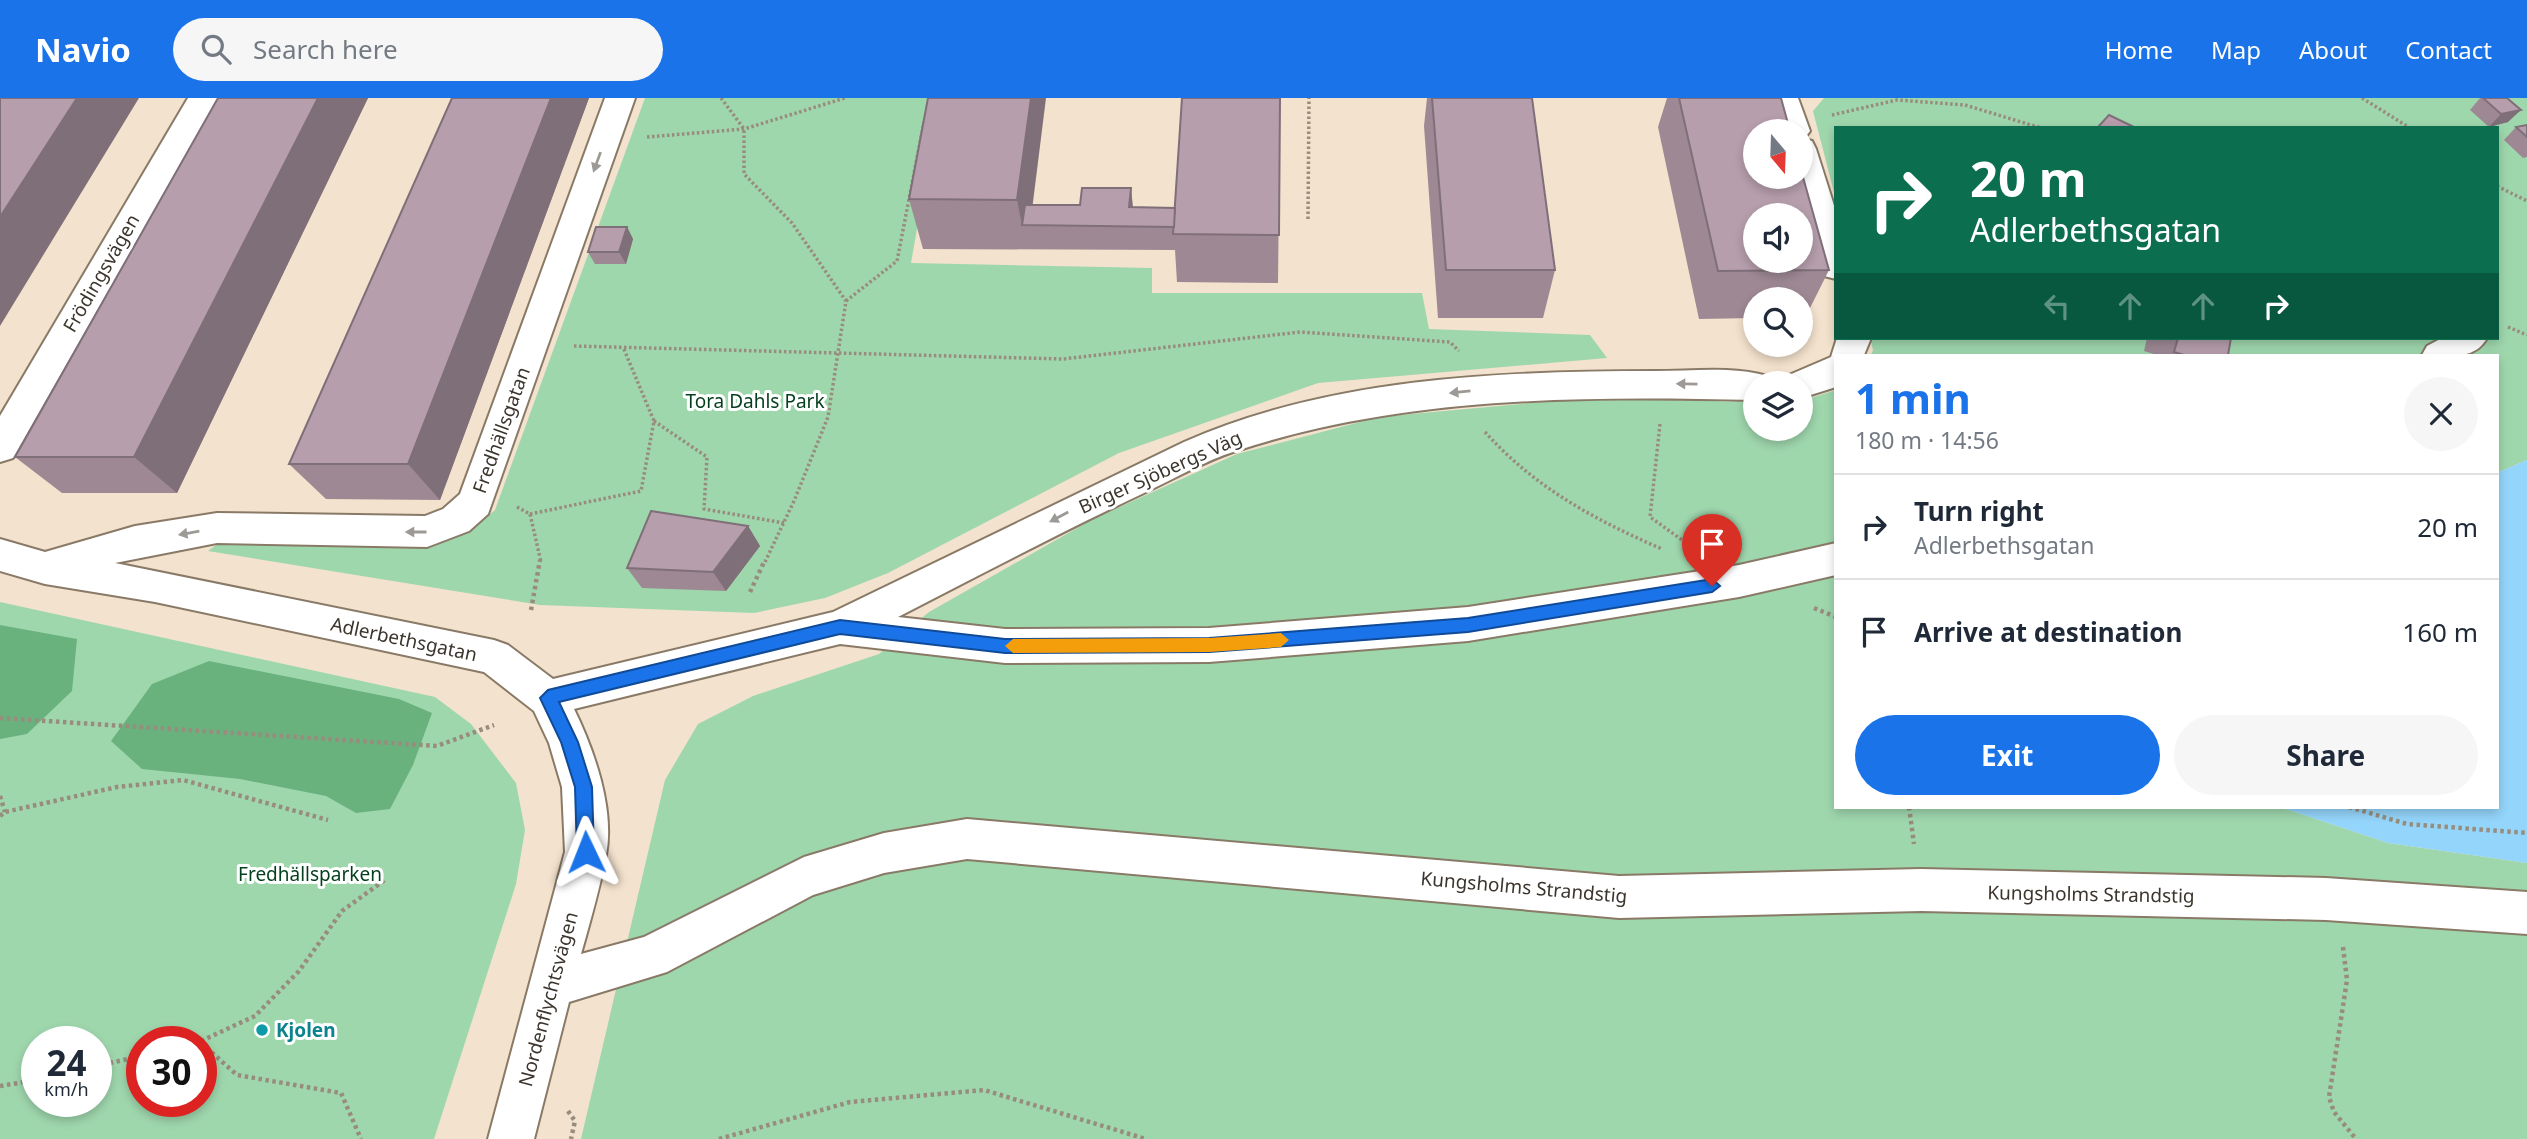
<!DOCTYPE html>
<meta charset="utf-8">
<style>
:root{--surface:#fff;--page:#f6f6f7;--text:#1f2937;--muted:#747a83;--line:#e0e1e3;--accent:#1a73e8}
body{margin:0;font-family:"Noto Sans",sans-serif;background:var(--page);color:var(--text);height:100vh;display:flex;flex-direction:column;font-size:26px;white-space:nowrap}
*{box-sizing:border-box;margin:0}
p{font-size:23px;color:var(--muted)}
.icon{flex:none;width:38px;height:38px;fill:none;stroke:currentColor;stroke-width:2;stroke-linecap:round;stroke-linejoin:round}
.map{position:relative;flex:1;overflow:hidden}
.sheet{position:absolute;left:1834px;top:256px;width:665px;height:455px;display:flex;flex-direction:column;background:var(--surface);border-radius:0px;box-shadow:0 4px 10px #0003}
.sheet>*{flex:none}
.top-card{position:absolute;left:1834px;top:28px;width:665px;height:214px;border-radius:0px;box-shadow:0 4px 10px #0003;background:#0b6e4f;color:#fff;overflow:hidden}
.needle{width:46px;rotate:161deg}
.fabs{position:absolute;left:1743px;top:21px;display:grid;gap:14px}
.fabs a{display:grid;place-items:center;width:70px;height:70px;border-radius:50%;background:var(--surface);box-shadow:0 4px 10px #0003;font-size:35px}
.speed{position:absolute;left:21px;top:928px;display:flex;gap:14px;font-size:35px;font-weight:700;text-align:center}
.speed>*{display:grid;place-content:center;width:91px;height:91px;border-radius:50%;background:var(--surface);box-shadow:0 4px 10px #0003;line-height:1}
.speed small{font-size:18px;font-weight:400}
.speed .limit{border:10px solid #d22;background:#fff;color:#111}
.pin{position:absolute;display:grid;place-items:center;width:60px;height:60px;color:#fff;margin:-72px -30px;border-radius:50% 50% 50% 0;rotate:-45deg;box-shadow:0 0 7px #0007}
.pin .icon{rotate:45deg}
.me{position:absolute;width:77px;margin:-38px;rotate:358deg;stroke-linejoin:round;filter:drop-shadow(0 0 5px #0008)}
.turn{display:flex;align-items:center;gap:24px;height:147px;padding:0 21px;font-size:32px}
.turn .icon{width:91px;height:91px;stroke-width:2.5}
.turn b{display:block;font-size:49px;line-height:60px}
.lanes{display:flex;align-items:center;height:66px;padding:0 21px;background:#0003;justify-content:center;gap:35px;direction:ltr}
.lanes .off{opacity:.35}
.round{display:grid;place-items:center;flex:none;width:74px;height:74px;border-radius:37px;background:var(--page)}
.summary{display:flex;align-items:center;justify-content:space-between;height:119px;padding:0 21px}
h1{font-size:42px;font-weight:700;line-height:52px;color:var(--accent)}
.primary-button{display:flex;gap:14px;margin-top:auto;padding:14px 21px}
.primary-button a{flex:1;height:80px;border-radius:42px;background:var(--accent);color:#fff;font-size:28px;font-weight:700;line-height:80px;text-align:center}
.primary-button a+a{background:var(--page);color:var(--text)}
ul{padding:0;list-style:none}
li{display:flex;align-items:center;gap:21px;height:105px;padding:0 21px;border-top:2px solid var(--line)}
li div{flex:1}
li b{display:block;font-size:26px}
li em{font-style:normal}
header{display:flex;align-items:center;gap:42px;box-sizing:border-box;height:98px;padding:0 35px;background:var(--accent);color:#fff}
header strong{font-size:33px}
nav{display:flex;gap:38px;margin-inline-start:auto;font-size:24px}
.search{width:490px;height:63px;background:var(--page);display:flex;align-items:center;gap:18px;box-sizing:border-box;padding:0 24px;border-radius:38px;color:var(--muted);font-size:26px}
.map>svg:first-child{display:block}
.green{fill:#9fd7ad;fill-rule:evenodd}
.forest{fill:#69b27e}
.water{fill:#94d5fb}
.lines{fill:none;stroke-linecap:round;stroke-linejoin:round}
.minor-casing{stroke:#897a67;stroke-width:4}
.path-far1{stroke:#988c7d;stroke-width:3.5;stroke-dasharray:2.5 2.5;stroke-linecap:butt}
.path{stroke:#988c7d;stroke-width:4.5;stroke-dasharray:3.5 3.5;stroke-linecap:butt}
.minor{fill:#fff;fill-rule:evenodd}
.wall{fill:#9d8894}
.shaded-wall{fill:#7f6f78}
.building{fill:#b69eac;stroke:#7f6f78;stroke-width:2;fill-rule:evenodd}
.oneway{fill:#9d9a96}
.route{fill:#1a73e8;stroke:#114b97;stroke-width:2}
.slow{fill:#f59e0b}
.culture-dot{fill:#0f9aa8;stroke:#fff;stroke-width:2.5}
.labels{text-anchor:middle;stroke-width:6;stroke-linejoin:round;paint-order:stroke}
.street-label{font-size:19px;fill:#3b352d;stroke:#fff}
.park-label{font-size:19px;fill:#043f1d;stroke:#fff}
.culture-label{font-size:19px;font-weight:bold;fill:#0d838f;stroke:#fff;text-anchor:start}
</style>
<header>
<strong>Navio</strong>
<div class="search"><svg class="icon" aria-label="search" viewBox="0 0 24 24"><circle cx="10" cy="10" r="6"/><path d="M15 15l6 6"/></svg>Search here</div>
<nav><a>Home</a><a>Map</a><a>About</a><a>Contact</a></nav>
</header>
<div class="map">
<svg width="2527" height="1041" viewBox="0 0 2527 1041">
<rect width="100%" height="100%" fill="#f3e2cd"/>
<!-- green -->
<g class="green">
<polygon points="645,0 940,0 911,165 1152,170 1152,195 1422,195 1429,231 1590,237 1607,260 1318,285 1119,355 888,475 825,500 754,515 540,507 208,453 220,444 427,446 468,435 495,412"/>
<polygon points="1824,0 2527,0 2527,362 2497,375 2497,257 1871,257 1873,252 1870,240 2497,240 2497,30 1836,30 1836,102 1813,13"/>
<polygon points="1836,292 1836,709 2280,709 2388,745 2527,765 2527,1041 581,1041 665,682 698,626 753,598 879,556 929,514 1093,421 1237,356 1379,319 1587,300 1755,304 1755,331 1801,331 1801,303"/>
<path d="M 0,504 L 435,599 L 471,626 L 516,685 L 525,732 L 516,786 L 434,1041 L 0,1041 ZM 37,943 L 96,943 L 96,1003 L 37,1003 ZM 142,943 L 201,943 L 201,1003 L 142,1003 Z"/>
</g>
<!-- forest -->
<g class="forest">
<polygon points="0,527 77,541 72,593 27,636 0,641"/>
<polygon points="209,563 399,601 432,615 413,667 390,711 356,715 326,698 240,681 142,671 111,643 152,586"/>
</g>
<!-- water -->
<polygon class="water" points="2527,362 2527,765 2388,745 2280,709 2497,709 2497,375"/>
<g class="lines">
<defs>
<g id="minor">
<polygon points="188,0 218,0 13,360 0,364 0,318"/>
<path d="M 605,0 L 635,0 L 488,416 L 469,433 L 427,449 L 217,445 L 115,465 L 494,542 L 508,547 L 553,581 L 833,514 L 1184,344 C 1329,280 1499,273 1656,273 C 1691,273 1734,268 1767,278 L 1771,285 L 1755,285 L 1755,302 C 1581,298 1403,298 1236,353 C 1204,363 1174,381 1144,395 C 1061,434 980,477 898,519 L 1005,531 L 1209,530 L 1468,509 L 1739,467 L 1836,445 L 1836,477 L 1739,499 L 1468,543 L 1209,564 L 1005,565 L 840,546 L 574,611 C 594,652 615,711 606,757 C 600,790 590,824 581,856 L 644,839 L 804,759 L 884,735 L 967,721 L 1619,778 L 1921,771 L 2326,780 L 2527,794 L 2527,836 L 2326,822 L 1921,813 L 1619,820 L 967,761 L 884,775 L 813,797 L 667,874 L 569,904 L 534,1041 L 488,1041 L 565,754 L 562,689 L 549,645 L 534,613 L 484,574 L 155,504 L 45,486 L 0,473 L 0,441 L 45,454 L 135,428 L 217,415 L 425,418 L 443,411 L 460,396 Z"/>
<polygon points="1768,0 1798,0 1810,33 1804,41 1812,43 1816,51 1836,114 1836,181 1824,178 1820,169 1794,79 1801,79 1801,33 1780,33"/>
<polygon points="1837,240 1871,240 1864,257 1836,257 1836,289 1801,300 1801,285 1785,285 1789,277 1831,259"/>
<path d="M 2442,240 L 2487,240 C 2474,264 2445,257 2422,257 L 2427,248 Z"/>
</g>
</defs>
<!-- minor casing -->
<use href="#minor" class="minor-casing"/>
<!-- path-far1 -->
<g class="path-far1">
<polyline points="721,0 744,31 744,76 792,125 846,203 828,319 794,403 765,464"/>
<polyline points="2362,0 2410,30"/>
<polyline points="1832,17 1897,2 1965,7 2041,30"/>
<polyline points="647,39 744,31 845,0"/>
<polyline points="2497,88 2527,103"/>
<polyline points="1308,121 1309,0"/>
<polyline points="846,203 897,163 924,24"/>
<polyline points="2508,229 2527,237"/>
<polyline points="574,248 1063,261 1300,234 1450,244 1459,253"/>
<polyline points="654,323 707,359 704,411 784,425"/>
<polyline points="1660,326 1650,419 1689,447"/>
<path d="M 1485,334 C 1534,389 1595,422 1662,451"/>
<polyline points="517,409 530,416 541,464"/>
<polyline points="530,416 641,393 654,323 623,249"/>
</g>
<!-- path -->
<g class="path">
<polyline points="750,494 765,462"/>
<polyline points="1814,510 1836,519"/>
<polyline points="531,512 540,462"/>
<polyline points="0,620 437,648 494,627"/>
<polyline points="0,698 5,714"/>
<polyline points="1909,709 1914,746"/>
<polyline points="2349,709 2407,726 2527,735"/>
<polyline points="0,718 5,714 117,689 183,682 328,722"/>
<polyline points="2343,849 2347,882 2329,999 2334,1014 2356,1041"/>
<polyline points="201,943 255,918 299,873 342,813 386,781"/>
<polyline points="201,945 237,977 341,995 361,1041"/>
<polyline points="96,968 142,958"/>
<polyline points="0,988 37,982"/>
<polyline points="568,1013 575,1023 571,1041"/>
<polyline points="719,1041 850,1004 984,992 1146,1041"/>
</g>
<!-- minor -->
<use href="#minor" class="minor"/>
</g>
<!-- wall -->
<g class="wall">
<polygon points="218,0 368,0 177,395 62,395 15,359"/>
<polygon points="452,0 589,0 440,402 326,401 289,366"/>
<polygon points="928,0 1033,107 1080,107 1131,90 1133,109 1175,110 1280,0 1278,185 1177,184 1175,152 923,151 909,101"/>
<polygon points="1427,0 1532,0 1555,172 1543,220 1438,220 1424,28"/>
<polygon points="1667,0 1781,0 1829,172 1805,220 1801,220 1801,201 1755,201 1755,220 1699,221 1658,29"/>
<polygon points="2480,0 2507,0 2508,24 2489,29 2470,12"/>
<polygon points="2527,27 2527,59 2523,60 2504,42 2516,29"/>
<polygon points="627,129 633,141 626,166 595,166 588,154"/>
<polygon points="2147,240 2231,240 2228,257 2157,257 2144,253"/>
<polygon points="748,428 760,448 726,493 642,490 627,470"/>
</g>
<!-- shaded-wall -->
<g class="shaded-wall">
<polygon points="77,0 139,0 0,228 0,119"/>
<polygon points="318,0 368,0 177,395 134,359"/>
<polygon points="551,0 589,0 440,402 408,366"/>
<polygon points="1031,0 1046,0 1030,128 1022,127 1017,102"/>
<polygon points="2521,12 2508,24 2489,29 2501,16"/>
<polygon points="1131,90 1133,114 1129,109"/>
<polygon points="627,129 633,141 626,166 619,154"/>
<polygon points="748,428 760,448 726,493 713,474"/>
</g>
<!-- building -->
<g class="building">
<polygon points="0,0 77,0 0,119"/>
<polygon points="218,0 318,0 134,359 15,359"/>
<polygon points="452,0 551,0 408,366 289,366"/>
<polygon points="928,0 1031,0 1017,102 909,101"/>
<polygon points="1182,0 1280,0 1279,137 1173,136"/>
<polygon points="1432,0 1532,0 1555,172 1446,172"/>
<path d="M 1679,0 L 1781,0 L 1790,33 L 1755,33 L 1755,79 L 1801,79 L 1801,72 L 1829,172 L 1718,173 ZM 1755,117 L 1801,117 L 1801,163 L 1755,163 Z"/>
<polygon points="2483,0 2507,0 2521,12 2501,16"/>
<polygon points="2109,17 2136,30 2097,30"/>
<polygon points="2527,27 2527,39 2516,29"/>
<polygon points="1082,90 1131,90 1129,109 1175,110 1174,129 1022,127 1025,107 1080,107"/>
<polygon points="596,129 627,129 619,154 588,154"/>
<polygon points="2178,240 2231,240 2228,257 2184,257 2174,254"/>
<polygon points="651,413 748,428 713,474 627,470"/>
</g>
<!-- one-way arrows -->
<defs><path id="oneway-solid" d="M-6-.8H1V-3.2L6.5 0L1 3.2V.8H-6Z" transform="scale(1.75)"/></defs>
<g class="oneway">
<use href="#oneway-solid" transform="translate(597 64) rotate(110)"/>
<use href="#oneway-solid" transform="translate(1687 286) rotate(-179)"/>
<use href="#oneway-solid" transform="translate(1460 294) rotate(174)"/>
<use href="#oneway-solid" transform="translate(1059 419) rotate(152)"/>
<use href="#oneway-solid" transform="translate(416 434) rotate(-180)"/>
<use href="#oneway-solid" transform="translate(189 435) rotate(170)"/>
</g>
<!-- route -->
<polygon class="route" points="1712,481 1720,488 1712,494 1468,534 1209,554 1005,555 840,536 559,604 578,644 592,689 594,754 592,760 586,763 579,760 577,754 575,689 561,644 540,600 548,592 840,522 1005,541 1209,540 1468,520"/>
<!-- slow -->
<polygon class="slow" points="1281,535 1289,542 1281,549 1209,554 1013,555 1005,548 1013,541 1209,540"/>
<!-- markers -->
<circle class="culture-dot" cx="262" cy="932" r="7"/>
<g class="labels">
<!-- street labels -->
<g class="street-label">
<text transform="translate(101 175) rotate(-60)" y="7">Frödingsvägen</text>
<text transform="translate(501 332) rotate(-70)" y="7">Fredhällsgatan</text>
<text transform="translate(1160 374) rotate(-24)" y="7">Birger Sjöbergs Väg</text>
<text transform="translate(404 541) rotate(12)" y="7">Adlerbethsgatan</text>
<text transform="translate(1524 789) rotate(5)" y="7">Kungsholms Strandstig</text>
<text transform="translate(2091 796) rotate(1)" y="7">Kungsholms Strandstig</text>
<text transform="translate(548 901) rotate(-75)" y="7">Nordenflychtsvägen</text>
</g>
<!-- park labels -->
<g class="park-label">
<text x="755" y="310">Tora Dahls Park</text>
<text x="310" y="783">Fredhällsparken</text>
</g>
<!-- culture labels -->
<g class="culture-label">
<text x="276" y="939">Kjolen</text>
</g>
</g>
</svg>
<div class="fabs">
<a><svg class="needle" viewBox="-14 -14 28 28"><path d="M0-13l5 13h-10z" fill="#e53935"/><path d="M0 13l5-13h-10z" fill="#747a83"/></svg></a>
<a><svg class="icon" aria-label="sound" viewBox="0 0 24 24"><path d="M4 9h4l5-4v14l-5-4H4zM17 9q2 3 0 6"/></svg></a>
<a><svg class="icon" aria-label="search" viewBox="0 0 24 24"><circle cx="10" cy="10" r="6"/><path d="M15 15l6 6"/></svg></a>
<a><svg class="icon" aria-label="layers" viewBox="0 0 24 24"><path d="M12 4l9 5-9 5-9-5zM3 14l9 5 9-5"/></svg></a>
</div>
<div class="speed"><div>24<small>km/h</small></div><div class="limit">30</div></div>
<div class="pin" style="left:1712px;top:488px;background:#d93025"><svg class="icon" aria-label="arrive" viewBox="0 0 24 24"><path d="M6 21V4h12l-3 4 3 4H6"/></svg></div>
<svg class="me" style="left:586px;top:754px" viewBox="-20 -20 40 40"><path d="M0-17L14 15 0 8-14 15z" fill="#1a73e8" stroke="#fff" stroke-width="4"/></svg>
<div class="top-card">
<div class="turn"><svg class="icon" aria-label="right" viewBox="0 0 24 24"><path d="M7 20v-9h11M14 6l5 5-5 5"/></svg><div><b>20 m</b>Adlerbethsgatan</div></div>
<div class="lanes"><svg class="icon off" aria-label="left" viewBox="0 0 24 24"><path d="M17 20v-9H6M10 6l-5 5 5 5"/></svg><svg class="icon off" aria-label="ahead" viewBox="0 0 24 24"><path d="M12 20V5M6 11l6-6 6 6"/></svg><svg class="icon off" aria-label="ahead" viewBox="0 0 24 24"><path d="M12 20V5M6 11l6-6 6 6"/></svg><svg class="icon" aria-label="right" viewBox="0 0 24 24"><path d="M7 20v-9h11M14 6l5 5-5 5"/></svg></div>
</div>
<section class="sheet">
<div class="summary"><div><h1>1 min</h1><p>180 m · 14:56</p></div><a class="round"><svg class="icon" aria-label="close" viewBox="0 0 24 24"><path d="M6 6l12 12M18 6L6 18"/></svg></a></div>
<ul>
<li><svg class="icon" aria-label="right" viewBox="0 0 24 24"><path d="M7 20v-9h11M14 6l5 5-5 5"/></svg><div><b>Turn right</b><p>Adlerbethsgatan</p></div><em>20 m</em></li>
<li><svg class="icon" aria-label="arrive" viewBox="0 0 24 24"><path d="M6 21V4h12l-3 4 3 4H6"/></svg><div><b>Arrive at destination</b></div><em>160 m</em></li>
</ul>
<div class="primary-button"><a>Exit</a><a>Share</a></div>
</section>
</div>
